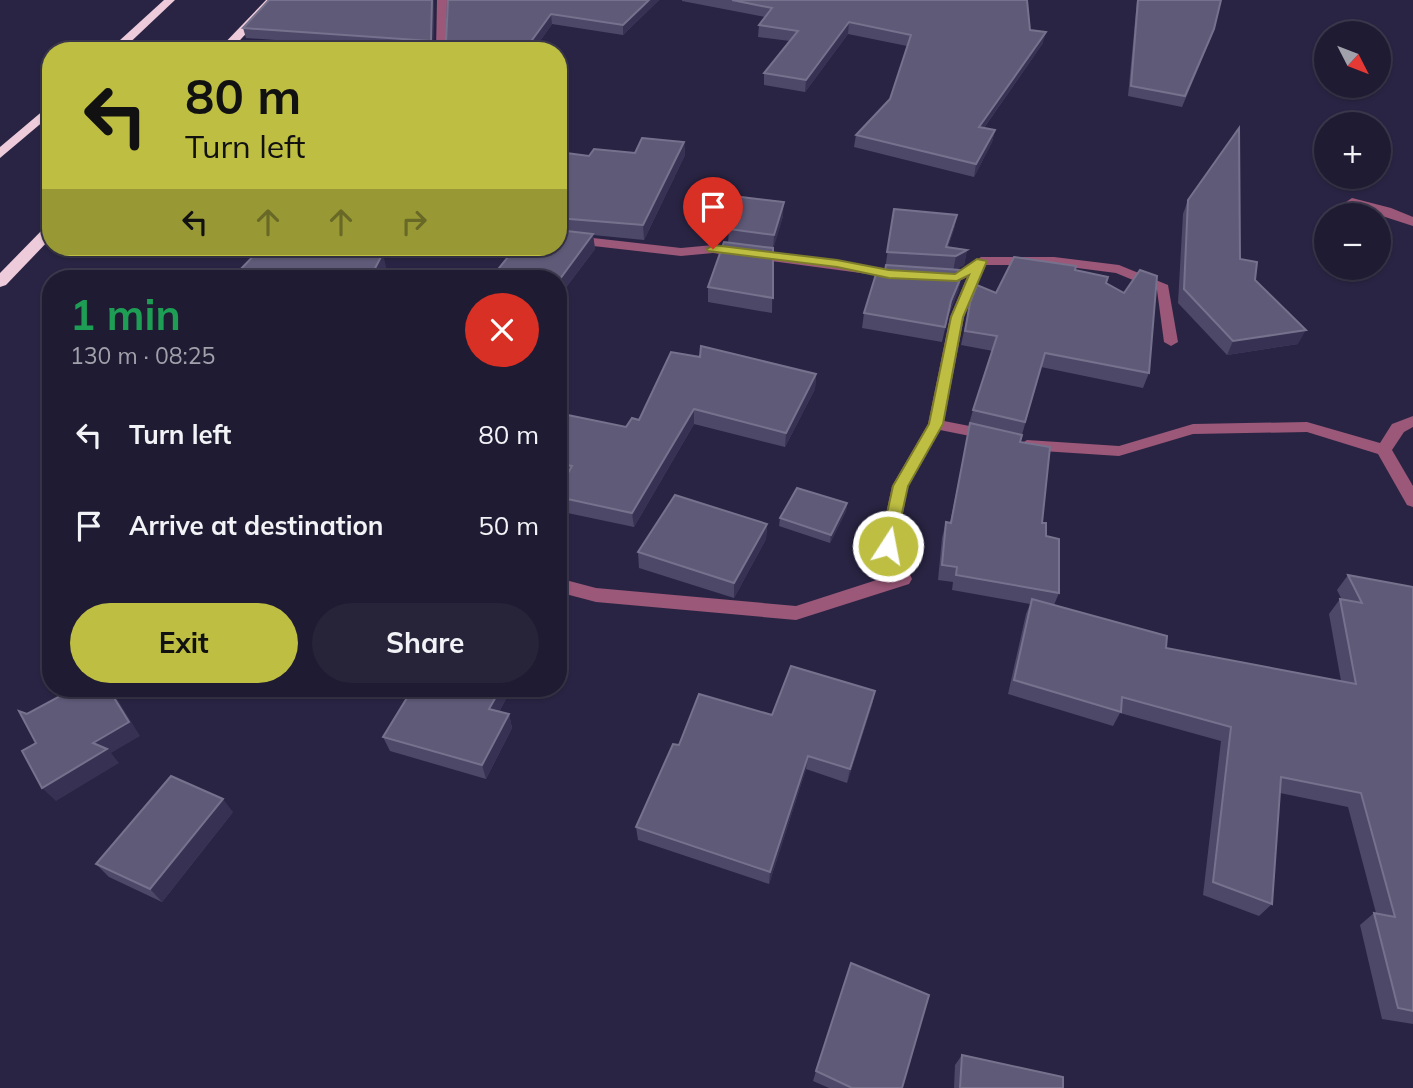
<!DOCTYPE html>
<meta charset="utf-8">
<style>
:root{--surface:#1f1b32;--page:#27243a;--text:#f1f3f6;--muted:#a1a1ac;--line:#3c394d;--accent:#bebf42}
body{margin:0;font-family:Mulish,sans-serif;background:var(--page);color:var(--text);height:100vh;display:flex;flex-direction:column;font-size:26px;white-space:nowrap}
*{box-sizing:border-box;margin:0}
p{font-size:23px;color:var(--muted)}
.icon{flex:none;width:38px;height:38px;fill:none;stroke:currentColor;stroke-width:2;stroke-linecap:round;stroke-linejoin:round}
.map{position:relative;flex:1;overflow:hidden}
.sheet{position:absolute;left:42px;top:270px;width:525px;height:427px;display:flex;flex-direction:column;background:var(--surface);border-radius:28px;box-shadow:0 2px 5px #0004,0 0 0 2px var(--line)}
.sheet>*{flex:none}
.hud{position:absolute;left:42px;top:42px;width:525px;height:214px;border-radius:28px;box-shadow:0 2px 5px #0004,0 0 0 2px var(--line);background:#bebf42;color:#111;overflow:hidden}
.needle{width:46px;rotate:132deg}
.tools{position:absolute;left:1314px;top:21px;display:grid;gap:14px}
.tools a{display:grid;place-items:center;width:77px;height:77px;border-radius:50%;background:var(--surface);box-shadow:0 2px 5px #0004,0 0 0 2px var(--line);font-size:35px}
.pin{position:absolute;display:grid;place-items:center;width:60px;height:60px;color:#fff;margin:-72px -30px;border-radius:50% 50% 50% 0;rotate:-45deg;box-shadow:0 0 7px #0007}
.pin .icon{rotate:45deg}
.me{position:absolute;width:77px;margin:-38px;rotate:11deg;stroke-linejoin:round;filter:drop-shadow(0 0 5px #0008)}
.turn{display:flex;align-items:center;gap:24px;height:147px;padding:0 28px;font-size:32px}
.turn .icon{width:91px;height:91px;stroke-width:2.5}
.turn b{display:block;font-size:49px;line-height:60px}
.lanes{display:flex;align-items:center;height:66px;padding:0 28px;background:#0003;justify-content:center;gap:35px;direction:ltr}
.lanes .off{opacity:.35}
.round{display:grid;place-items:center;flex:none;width:74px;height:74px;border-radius:37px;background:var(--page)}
.headline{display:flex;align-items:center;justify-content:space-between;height:119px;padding:0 28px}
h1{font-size:42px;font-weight:700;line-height:52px;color:#1e9e55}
.button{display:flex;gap:14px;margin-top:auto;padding:14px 28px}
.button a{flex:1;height:80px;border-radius:42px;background:var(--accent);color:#111;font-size:28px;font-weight:700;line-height:80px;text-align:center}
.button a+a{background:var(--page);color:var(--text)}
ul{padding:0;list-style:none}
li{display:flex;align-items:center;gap:21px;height:91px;padding:0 28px}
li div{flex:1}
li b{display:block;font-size:26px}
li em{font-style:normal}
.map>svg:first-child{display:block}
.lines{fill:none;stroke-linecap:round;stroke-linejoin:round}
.street{fill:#9b5879;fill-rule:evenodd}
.highway{fill:#edcbda;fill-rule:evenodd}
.wall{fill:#4d4868}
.shaded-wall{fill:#373253}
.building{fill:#5f5a78;stroke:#76728d;stroke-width:2}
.route{fill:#bebf42;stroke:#7c7c2b;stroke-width:2}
</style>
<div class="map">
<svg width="1413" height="1088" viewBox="0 0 1413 1088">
<rect width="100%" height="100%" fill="#292443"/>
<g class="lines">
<!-- street -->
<g class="street">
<polygon points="437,0 447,0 446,51 436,51"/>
<polygon points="1352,198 1391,208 1413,217 1413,226 1348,205 1346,202"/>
<polygon points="558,234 681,248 713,245 905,271 912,275 905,279 713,253 681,256 558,242"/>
<path d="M 981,257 L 1054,257 L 1119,265 L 1168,285 L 1178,342 L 1171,346 L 1164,342 L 1157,290 L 1116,273 L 1054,265 L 985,265 L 964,317 L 944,421 L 990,430 L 998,435 L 990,440 L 940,430 L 908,486 L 897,546 L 912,579 L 909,584 L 796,620 L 596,602 L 558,592 L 558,578 L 596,588 L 796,606 L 892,575 L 879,546 L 892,486 L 928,424 L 950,317 L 967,277 C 957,284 939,284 930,277 L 937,273 L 954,274 Z"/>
<polygon points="1413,416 1413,427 1404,432 1392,450 1413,486 1413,507 1407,505 1378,454 1307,432 1193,434 1119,456 1027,450 1019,445 1027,440 1119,446 1193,424 1307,422 1380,443 1392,424"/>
</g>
<!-- highway -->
<g class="highway">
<polygon points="164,0 175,0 121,51 108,51"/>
<polygon points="266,0 277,0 230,51 217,51"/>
<polygon points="51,104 51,115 0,158 0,147"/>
<polygon points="51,225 51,238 6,285 0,287 0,273 46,226"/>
</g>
</g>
<!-- wall -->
<g class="wall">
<polygon points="269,0 434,0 433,51 246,38 243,28"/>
<polygon points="448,0 659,0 623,35 552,24 533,51 448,51 446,42"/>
<polygon points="682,0 1027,0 1030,30 1043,43 984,128 995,130 992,142 974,177 854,147 856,135 890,99 907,46 848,34 805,92 764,85 764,73 790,41 758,37 759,25 765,17 682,1"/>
<polygon points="1137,0 1221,0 1211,38 1182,107 1128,96"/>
<polygon points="684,142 685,155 644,240 593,235 595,249 561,294 558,293 558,152 589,156 635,153"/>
<polygon points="1188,200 1240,259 1298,344 1227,355 1178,303 1183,214"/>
<polygon points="894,209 957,215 954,229 948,247 967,250 964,265 956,269 959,276 961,277 958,292 948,316 942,342 862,328 864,313 884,276"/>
<polygon points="783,216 773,248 772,313 708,302 708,287 728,243 729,229"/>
<polygon points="386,267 381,278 236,278 235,275"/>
<polygon points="1075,270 1106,283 1149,373 1143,388 1041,367 1020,442 1046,536 1059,593 1054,605 1166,648 1341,681 1329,614 1340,599 1342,600 1337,590 1348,575 1413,587 1413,1024 1382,1019 1360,925 1374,913 1376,913 1348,807 1280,793 1272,904 1259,916 1203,895 1221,741 1120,713 1113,726 1008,694 1026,614 1030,604 952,590 953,582 938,580 942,538 946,522 950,523 970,424 969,424 973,410 993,351 961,345 970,303 996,293"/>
<polygon points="816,374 815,389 785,447 694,424 634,527 558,511 558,491 565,478 558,477 558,413 626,427 639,420"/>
<polygon points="847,503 846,511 830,543 779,526 780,518"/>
<polygon points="767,524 766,539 734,598 639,568 638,552"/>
<polygon points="875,691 872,705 847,783 806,769 769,884 638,840 636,827 679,745 772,715"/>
<polygon points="506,699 499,712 509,714 512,728 486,779 390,751 383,737"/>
<polygon points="233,812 162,902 109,877 96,864"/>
<polygon points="962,1055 1063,1088 954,1088 955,1065"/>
<polygon points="816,1071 902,1088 829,1088 813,1081"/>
</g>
<!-- shaded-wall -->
<g class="shaded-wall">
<polygon points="432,0 434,0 433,51 431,41"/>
<polygon points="649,0 659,0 623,35 623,25"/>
<polygon points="551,14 552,24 533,51 524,51"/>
<polygon points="849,22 848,34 805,92 806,80"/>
<polygon points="1046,32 1043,43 976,139 979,127"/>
<polygon points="995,130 992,142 974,177 976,164"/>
<polygon points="684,142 685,155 644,240 643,225"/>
<polygon points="784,202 783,216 773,250 774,235"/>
<polygon points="957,215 954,229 945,256 946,247"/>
<polygon points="593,234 595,249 561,294 560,279"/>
<polygon points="967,250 964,265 953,271 956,256"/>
<polygon points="383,253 386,267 381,278 370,278"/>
<polygon points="961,277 958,292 947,316 951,301"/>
<polygon points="1306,330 1298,344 1227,355 1233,341"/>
<polygon points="816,374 815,389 785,447 786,433"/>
<polygon points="694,409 694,424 634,527 632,513"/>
<polygon points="847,503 846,511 830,543 831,535"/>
<polygon points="767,524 766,539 734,598 734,583"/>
<polygon points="108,688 111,689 140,736 111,753 119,763 56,801 42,788 93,743"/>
<polygon points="501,688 503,688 506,699 493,723 489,709"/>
<polygon points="875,691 872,705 847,783 850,769"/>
<polygon points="509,714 512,728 486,779 482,765"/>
<polygon points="808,756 806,769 769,884 770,872"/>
<polygon points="223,799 233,812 162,902 150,889"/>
</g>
<!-- building -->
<g class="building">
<polygon points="269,0 432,0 431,41 243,28"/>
<polygon points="448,0 649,0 623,25 551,14 524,51 468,51 472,44 446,42"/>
<polygon points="732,0 1027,0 1030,30 1046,32 979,127 995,130 976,164 856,135 890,99 911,35 849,22 806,80 764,73 798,31 759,25 772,8"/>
<polygon points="1138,0 1221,0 1214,29 1185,96 1131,86"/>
<polygon points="1239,128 1240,259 1257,262 1255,280 1306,330 1233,341 1184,289 1188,200"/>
<polygon points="642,138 684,142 643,225 558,218 558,152 589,156 594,149 635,153"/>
<polygon points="741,197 784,202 774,235 729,229"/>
<polygon points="894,209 957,215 946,247 967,250 956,256 887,252"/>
<polygon points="558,230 593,234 560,279 554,278 491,278 516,247 558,247"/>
<polygon points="724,242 773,248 773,298 708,287"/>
<polygon points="262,247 329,247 383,253 370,278 260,278 235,275"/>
<polygon points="1014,257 1076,266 1075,270 1108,277 1106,283 1124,293 1140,270 1157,276 1149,373 1045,353 1025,422 973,410 997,336 965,331 970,303 977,285 996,293"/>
<polygon points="886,265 960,270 958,276 961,277 951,301 945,327 864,313 876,274 884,276"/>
<polygon points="701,346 816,374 786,433 694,409 632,513 558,497 558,491 572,466 558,463 558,413 626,427 632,418 639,420 671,352 700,357"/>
<polygon points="970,423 1022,435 1020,442 1050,447 1042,523 1046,523 1046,536 1059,539 1059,593 956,575 957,567 942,565 946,522 951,523"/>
<polygon points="797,488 847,503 831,535 780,518"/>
<polygon points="675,495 767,524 734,583 638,552"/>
<polygon points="1348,575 1413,587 1413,1011 1398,1008 1374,913 1395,917 1361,793 1281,777 1272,904 1213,882 1231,727 1122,697 1121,712 1014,680 1032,599 1167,636 1166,648 1356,684 1340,599 1362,603"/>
<polygon points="791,666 875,691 850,769 808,756 770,872 636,827 673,744 679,745 699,694 772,715"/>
<polygon points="75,688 108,688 129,722 93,743 107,749 42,788 22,751 36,743 19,711 27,714"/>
<polygon points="413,688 501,688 489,709 509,714 482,765 383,737"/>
<polygon points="171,776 223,799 150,889 96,864"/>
<polygon points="851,963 929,995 902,1088 852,1088 816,1071"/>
<polygon points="962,1055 1063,1077 1063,1088 960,1088"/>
</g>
<!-- route -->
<polygon class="route" points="713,245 837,260 889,270 955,274 977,259 987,261 963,317 943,424 908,486 894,550 888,552 880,546 893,486 929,424 951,317 969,275 957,281 889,278 837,267 708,251 707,249"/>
</svg>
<div class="tools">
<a><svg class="needle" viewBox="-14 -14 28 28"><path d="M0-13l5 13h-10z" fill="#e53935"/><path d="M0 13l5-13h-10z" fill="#a1a1ac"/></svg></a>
<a>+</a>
<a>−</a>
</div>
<div class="pin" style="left:713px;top:249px;background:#d93025"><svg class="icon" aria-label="arrive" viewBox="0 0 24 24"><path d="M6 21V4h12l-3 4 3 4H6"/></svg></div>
<svg class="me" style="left:888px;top:546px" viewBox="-20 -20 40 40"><circle r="17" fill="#bebf42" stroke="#fff" stroke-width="3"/><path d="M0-11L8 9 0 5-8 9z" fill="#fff"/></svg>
<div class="hud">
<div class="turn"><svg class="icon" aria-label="left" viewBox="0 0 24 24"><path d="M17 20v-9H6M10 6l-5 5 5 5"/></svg><div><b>80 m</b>Turn left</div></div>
<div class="lanes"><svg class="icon" aria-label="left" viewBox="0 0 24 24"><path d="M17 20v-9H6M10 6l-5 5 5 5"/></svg><svg class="icon off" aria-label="ahead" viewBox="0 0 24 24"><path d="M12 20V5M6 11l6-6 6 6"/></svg><svg class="icon off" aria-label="ahead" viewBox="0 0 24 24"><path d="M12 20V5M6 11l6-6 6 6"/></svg><svg class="icon off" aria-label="right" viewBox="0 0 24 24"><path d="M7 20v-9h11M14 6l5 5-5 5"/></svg></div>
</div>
<section class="sheet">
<div class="headline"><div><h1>1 min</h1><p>130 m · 08:25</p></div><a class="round" style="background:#d93025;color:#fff"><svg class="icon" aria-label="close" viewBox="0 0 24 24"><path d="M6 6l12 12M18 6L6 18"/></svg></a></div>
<ul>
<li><svg class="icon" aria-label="left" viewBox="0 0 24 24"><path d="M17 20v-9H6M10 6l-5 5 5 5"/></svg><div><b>Turn left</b></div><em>80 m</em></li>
<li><svg class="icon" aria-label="arrive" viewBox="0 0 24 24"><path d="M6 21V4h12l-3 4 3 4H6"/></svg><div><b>Arrive at destination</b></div><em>50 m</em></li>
</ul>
<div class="button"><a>Exit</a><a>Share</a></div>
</section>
</div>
